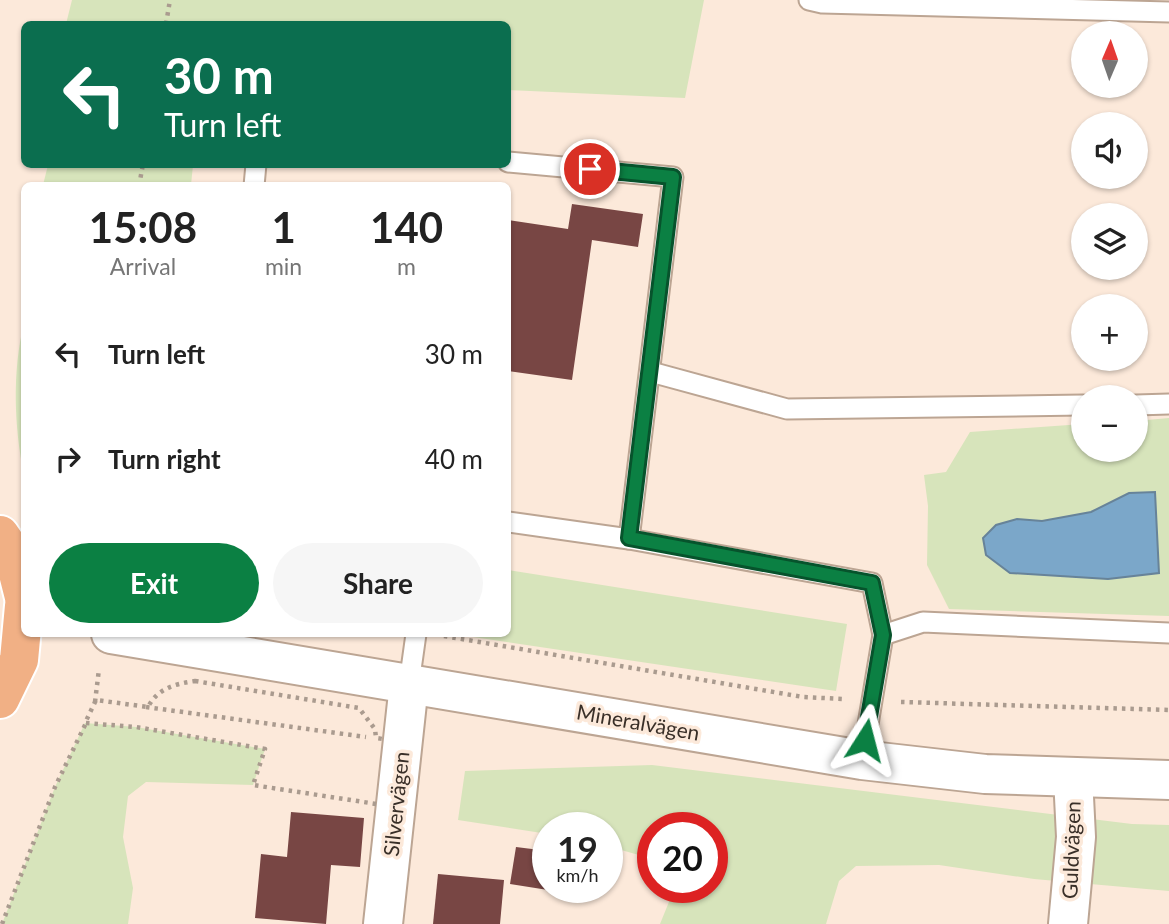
<!DOCTYPE html>
<meta charset="utf-8">
<style>
:root{--surface:#fff;--page:#f6f6f6;--text:#222;--muted:#767676;--accent:#0b8043}
body{margin:0;font-family:Lato,sans-serif;background:var(--page);color:var(--text);height:100vh;display:flex;flex-direction:column;font-size:26px;white-space:nowrap}
*{box-sizing:border-box;margin:0}
p{font-size:23px;color:var(--muted)}
.icon{flex:none;width:38px;height:38px;fill:none;stroke:currentColor;stroke-width:2;stroke-linecap:round;stroke-linejoin:round}
.map{position:relative;flex:1;overflow:hidden}
.sheet{position:absolute;left:21px;top:182px;width:490px;height:455px;display:flex;flex-direction:column;background:var(--surface);border-radius:10px;box-shadow:0 2px 5px #0004}
.sheet>*{flex:none}
.hud{position:absolute;left:21px;top:21px;width:490px;height:147px;border-radius:10px;box-shadow:0 2px 5px #0004;background:#0b6e4f;color:#fff;overflow:hidden}
.needle{width:46px;rotate:2deg}
.tools{position:absolute;left:1071px;top:21px;display:grid;gap:14px}
.tools a{display:grid;place-items:center;width:77px;height:77px;border-radius:50%;background:var(--surface);box-shadow:0 2px 5px #0004;font-size:35px}
.speed{position:absolute;left:532px;top:812px;display:flex;gap:14px;font-size:35px;font-weight:700;text-align:center}
.speed>*{display:grid;place-content:center;width:91px;height:91px;border-radius:50%;background:var(--surface);box-shadow:0 2px 5px #0004;line-height:1}
.speed small{font-size:18px;font-weight:400}
.speed .limit{border:10px solid #d22;background:#fff;color:#111}
.pin{position:absolute;display:grid;place-items:center;width:60px;height:60px;color:#fff;margin:-30px;border:4px solid #fff;border-radius:50%;box-shadow:0 2px 7px #0007}
.me{position:absolute;width:77px;margin:-38px;rotate:9deg;stroke-linejoin:round;filter:drop-shadow(0 0 5px #0008)}
.turn{display:flex;align-items:center;gap:24px;height:147px;padding:0 28px;font-size:32px}
.turn .icon{width:91px;height:91px;stroke-width:2.5}
.turn b{display:block;font-size:49px;line-height:60px}
.eta{display:flex;justify-content:space-evenly;align-items:center;height:119px;text-align:center}
.eta b{font-size:42px;font-weight:700;line-height:49px}
.cta{display:flex;gap:14px;margin-top:auto;padding:14px 28px}
.cta a{flex:1;height:80px;border-radius:42px;background:var(--accent);color:#fff;font-size:28px;font-weight:700;line-height:80px;text-align:center}
.cta a+a{background:var(--page);color:var(--text)}
ul{padding:0;list-style:none}
li{display:flex;align-items:center;gap:21px;height:105px;padding:0 28px}
li div{flex:1}
li b{display:block;font-size:26px}
li em{font-style:normal}
.map>svg:first-child{display:block}
.green{fill:#d7e4bb}
.water{fill:#7ba7c9;stroke:#678399;stroke-width:2}
.building{fill:#784644}
.lines{fill:none;stroke-linecap:round;stroke-linejoin:round}
.lane-casing{stroke:#bca593;stroke-width:23}
.street-casing{stroke:#bca593;stroke-width:42}
.highway-casing{stroke:#fff;stroke-width:42}
.path{stroke:#aa9b8f;stroke-width:4.5;stroke-dasharray:3.5 5;stroke-linecap:butt}
.lane{stroke:#fff;stroke-width:19}
.street{stroke:#fff;stroke-width:38}
.highway{stroke:#f1b085;stroke-width:38}
.route-casing{stroke:#07532c;stroke-width:18}
.route{stroke:#0b8043;stroke-width:12}
.labels{text-anchor:middle;stroke-width:7;stroke-linejoin:round;paint-order:stroke}
.street-label{font-size:21px;fill:#392f28;stroke:#fce9da}
</style>
<div class="map">
<svg width="1169" height="924" viewBox="0 0 1169 924">
<rect width="100%" height="100%" fill="#fce9da"/>
<!-- green -->
<g class="green">
<polygon points="72,0 704,0 685,98 508,90 508,24 66,24"/>
<polygon points="48,165 193,165 191,185 43,185"/>
<path d="M 24,323 L 24,476 C 14,426 12,372 24,323 Z"/>
<polygon points="1169,418 1169,616 949,609 927,565 928,506 924,475 946,472 970,432 1083,424 1083,450 1136,450 1136,421"/>
<polygon points="508,570 847,624 836,691 453,634 508,634"/>
<polygon points="85,723 136,727 265,749 253,785 146,782 128,796 123,837 133,888 128,924 2,924 55,787"/>
<polygon points="652,765 1132,824 1169,825 1169,891 1034,879 939,865 856,866 839,881 826,924 660,924 675,887 712,887 712,828 653,828 653,859 607,846 607,828 548,828 548,834 458,820 465,771"/>
</g>
<!-- water -->
<polygon class="water" points="1155,492 1159,573 1108,579 1010,573 986,555 983,538 996,525 1017,519 1042,521 1091,512 1129,493"/>
<!-- building -->
<g class="building">
<polygon points="572,204 643,214 638,247 592,240 572,380 508,371 508,220 568,229"/>
<polygon points="291,812 364,818 360,867 331,865 326,924 255,918 261,854 287,857"/>
<polygon points="516,847 548,851 548,890 510,884"/>
<polygon points="438,874 504,880 500,924 433,924"/>
</g>
<g class="lines">
<defs>
<g id="lane">
<polyline points="809,0 822,3 1169,12"/>
<polyline points="508,162 673,177 629,539 508,522"/>
<polyline points="254,186 256,164"/>
<polyline points="651,372 787,409 1083,405"/>
<polyline points="1136,405 1169,404"/>
<polyline points="629,539 872,583 883,635 862,760"/>
<polyline points="883,635 923,622 1169,633"/>
<polyline points="409,684 416,634"/>
</g>
<g id="street">
<polyline points="111,634 862,760 985,774 1169,780"/>
<polyline points="383,924 409,684"/>
<polyline points="1068,924 1076,837 1073,777"/>
</g>
<g id="highway">
<polyline points="0,535 13,554 24,597"/>
<polyline points="0,699 19,660 24,606"/>
</g>
</defs>
<!-- lane casing -->
<use href="#lane" class="lane-casing"/>
<!-- street casing -->
<use href="#street" class="street-casing"/>
<!-- highway casing -->
<use href="#highway" class="highway-casing"/>
<!-- path -->
<g class="path">
<polyline points="166,24 170,0"/>
<polyline points="139,186 143,164"/>
<polyline points="444,636 803,697 843,699"/>
<path d="M 195,681 L 359,708 L 375,729 L 376,738 L 403,742 L 396,807 L 253,785 L 265,749 L 136,727 L 85,723 L 96,700 L 148,707 C 158,688 175,684 195,681 Z"/>
<polyline points="95,702 99,669"/>
<polyline points="901,702 1169,710"/>
<polyline points="146,707 366,737"/>
<polyline points="2,924 55,787 86,723"/>
</g>
<!-- lane -->
<use href="#lane" class="lane"/>
<!-- street -->
<use href="#street" class="street"/>
<!-- highway -->
<use href="#highway" class="highway"/>
</g>
<g class="lines">
<defs>
<polyline id="route" points="590,169 673,177 629,538 872,583 883,635 865,740"/>
</defs>
<!-- route casing -->
<use href="#route" class="route-casing"/>
<!-- route -->
<use href="#route" class="route"/>
</g>
<g class="labels">
<!-- street labels -->
<g class="street-label">
<text transform="translate(638 723) rotate(10)" y="7">Mineralvägen</text>
<text transform="translate(397 804) rotate(-84)" y="7">Silvervägen</text>
<text transform="translate(1072 850) rotate(-88)" y="7">Guldvägen</text>
</g>
</g>
</svg>
<div class="tools">
<a><svg class="needle" viewBox="-14 -14 28 28"><path d="M0-13l5 13h-10z" fill="#e53935"/><path d="M0 13l5-13h-10z" fill="#767676"/></svg></a>
<a><svg class="icon" aria-label="sound" viewBox="0 0 24 24"><path d="M4 9h4l5-4v14l-5-4H4zM17 9q2 3 0 6"/></svg></a>
<a><svg class="icon" aria-label="layers" viewBox="0 0 24 24"><path d="M12 4l9 5-9 5-9-5zM3 14l9 5 9-5"/></svg></a>
<a>+</a>
<a>−</a>
</div>
<div class="speed"><div>19<small>km/h</small></div><div class="limit">20</div></div>
<div class="pin" style="left:590px;top:169px;background:#d93025"><svg class="icon" aria-label="arrive" viewBox="0 0 24 24"><path d="M6 21V4h12l-3 4 3 4H6"/></svg></div>
<svg class="me" style="left:865px;top:740px" viewBox="-20 -20 40 40"><path d="M0-17L14 15 0 8-14 15z" fill="#0b8043" stroke="#fff" stroke-width="4"/></svg>
<div class="hud">
<div class="turn"><svg class="icon" aria-label="left" viewBox="0 0 24 24"><path d="M17 20v-9H6M10 6l-5 5 5 5"/></svg><div><b>30 m</b>Turn left</div></div>
</div>
<section class="sheet">
<div class="eta">
<div><b>15:08</b><p>Arrival</p></div>
<div><b>1</b><p>min</p></div>
<div><b>140</b><p>m</p></div>
</div>
<ul>
<li><svg class="icon" aria-label="left" viewBox="0 0 24 24"><path d="M17 20v-9H6M10 6l-5 5 5 5"/></svg><div><b>Turn left</b></div><em>30 m</em></li>
<li><svg class="icon" aria-label="right" viewBox="0 0 24 24"><path d="M7 20v-9h11M14 6l5 5-5 5"/></svg><div><b>Turn right</b></div><em>40 m</em></li>
</ul>
<div class="cta"><a>Exit</a><a>Share</a></div>
</section>
</div>
